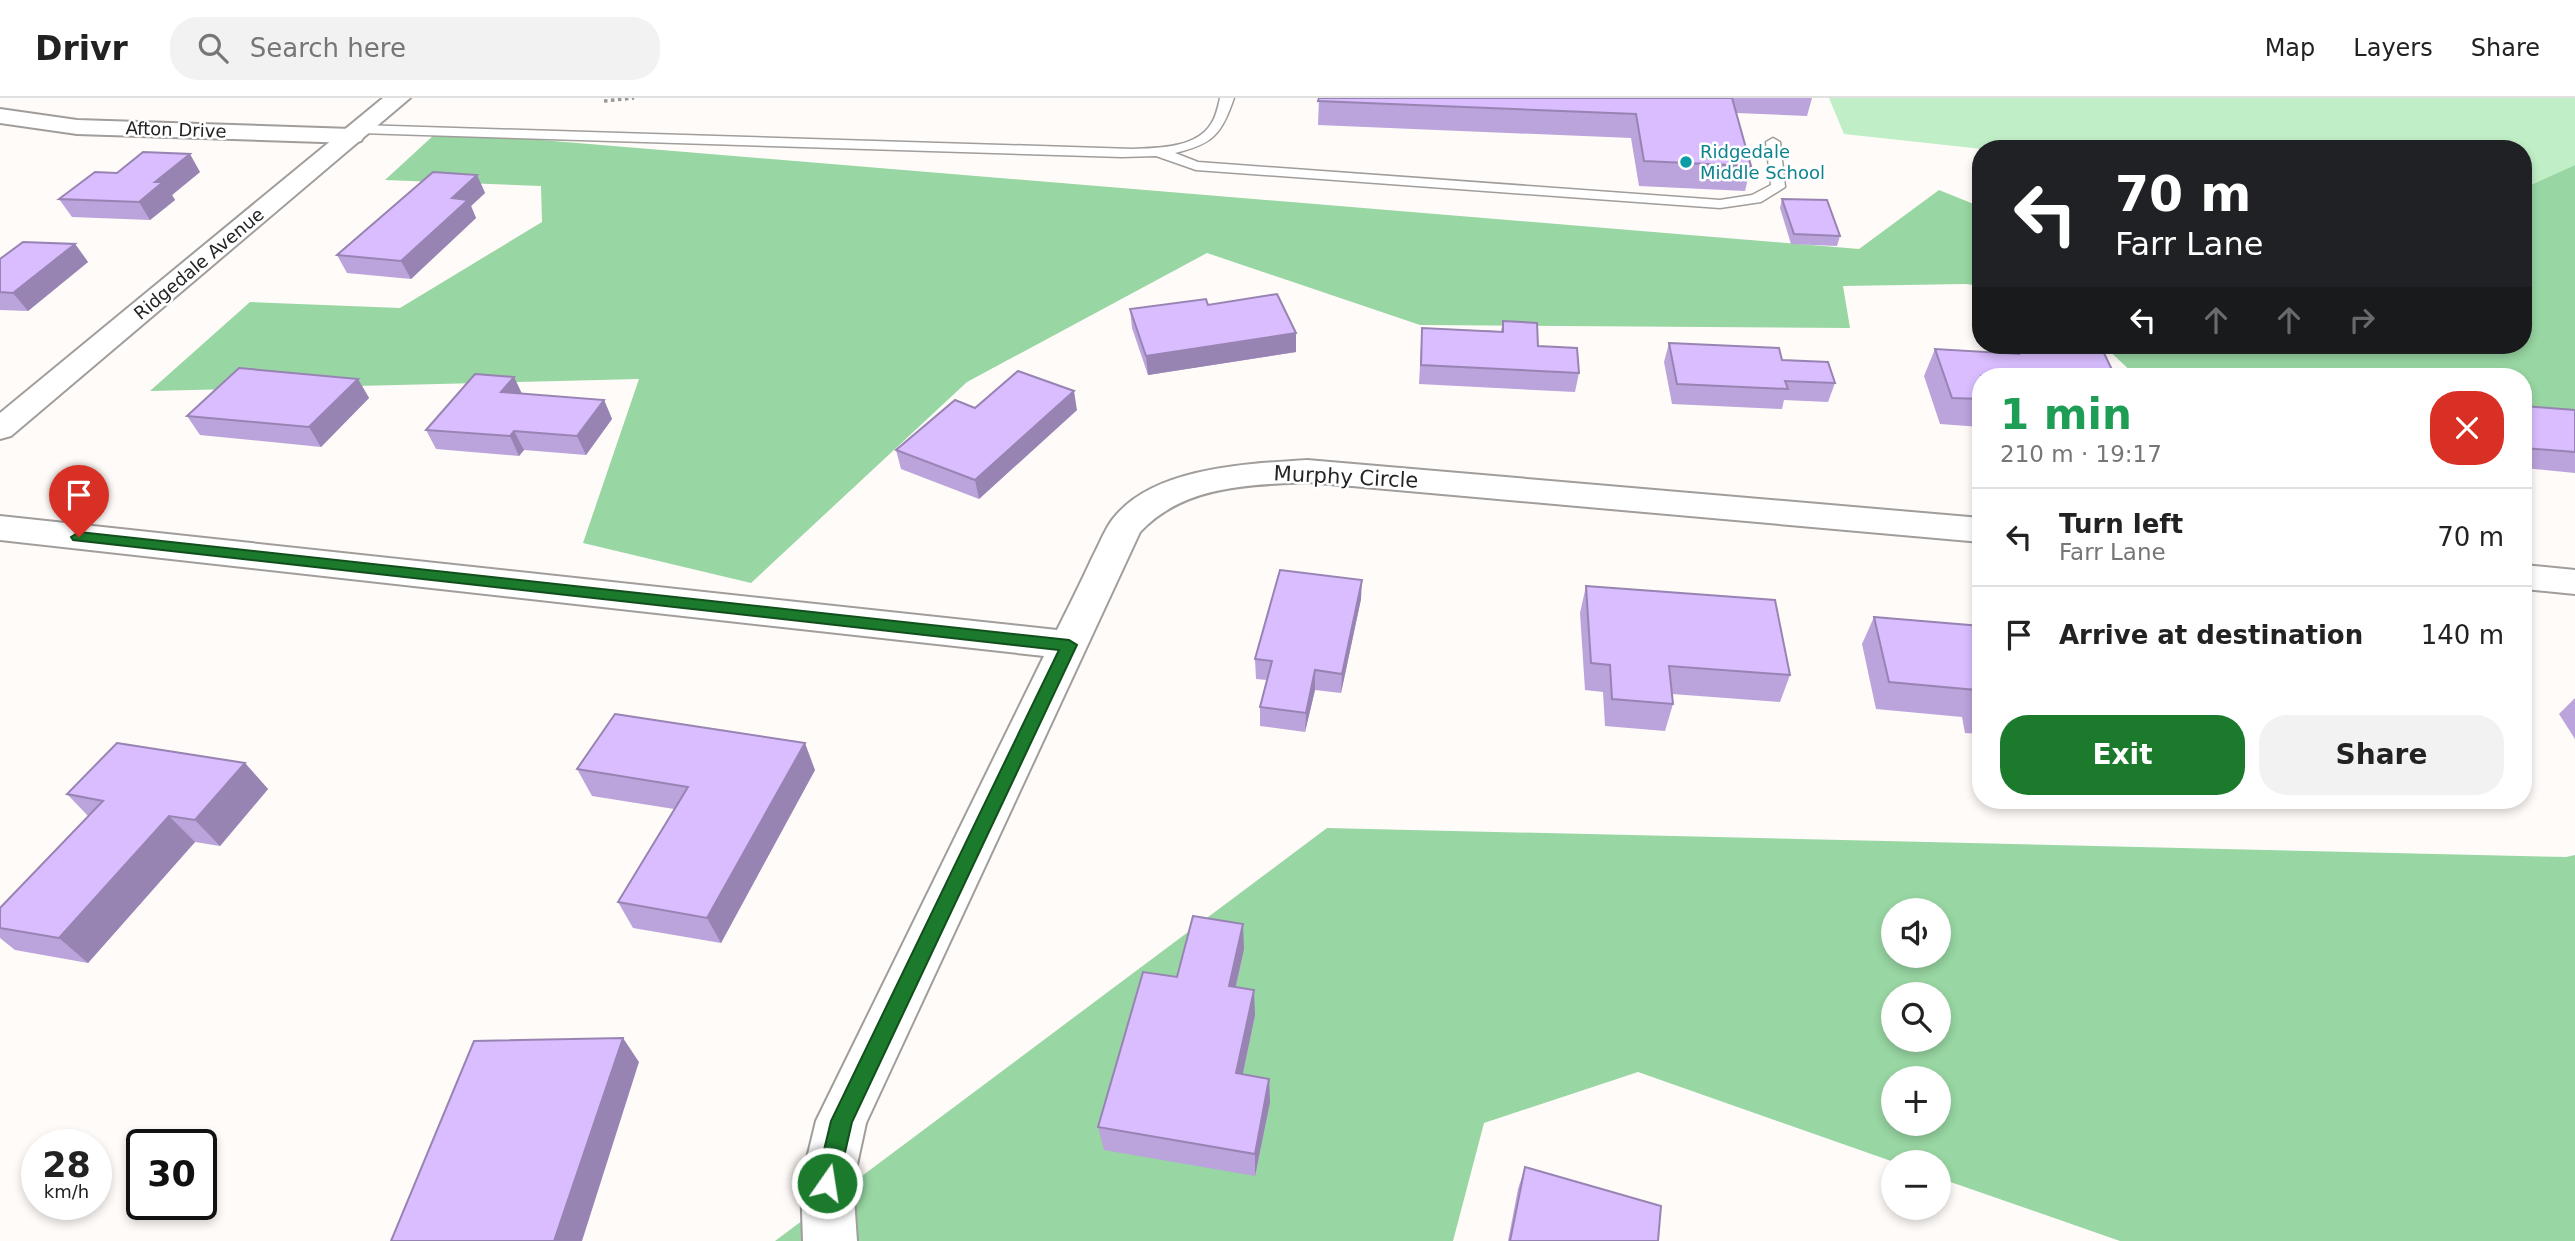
<!DOCTYPE html>
<meta charset="utf-8">
<style>
:root{--surface:#fff;--page:#f2f2f2;--text:#222;--muted:#767676;--line:#e0e0e0;--accent:#1b7a2c}
body{margin:0;font-family:"DejaVu Sans",sans-serif;background:var(--page);color:var(--text);height:100vh;display:flex;flex-direction:column;font-size:26px;white-space:nowrap}
*{box-sizing:border-box;margin:0}
p{font-size:23px;color:var(--muted)}
.icon{flex:none;width:38px;height:38px;fill:none;stroke:currentColor;stroke-width:2;stroke-linecap:round;stroke-linejoin:round}
.map{position:relative;flex:1;overflow:hidden}
.drawer{position:absolute;left:1972px;top:270px;width:560px;height:441px;display:flex;flex-direction:column;background:var(--surface);border-radius:28px;box-shadow:0 4px 10px #0003}
.drawer>*{flex:none}
.hud{position:absolute;left:1972px;top:42px;width:560px;height:214px;border-radius:28px;box-shadow:0 4px 10px #0003;background:#202124;color:#fff;overflow:hidden}
.fabs{position:absolute;left:1881px;top:800px;display:grid;gap:14px}
.fabs a{display:grid;place-items:center;width:70px;height:70px;border-radius:50%;background:var(--surface);box-shadow:0 4px 10px #0003;font-size:35px}
.speed{position:absolute;left:21px;top:1031px;display:flex;gap:14px;font-size:35px;font-weight:700;text-align:center}
.speed>*{display:grid;place-content:center;width:91px;height:91px;border-radius:50%;background:var(--surface);box-shadow:0 4px 10px #0003;line-height:1}
.speed small{font-size:18px;font-weight:400}
.speed .limit{border:4px solid #111;border-radius:10px;background:#fff;color:#111}
.pin{position:absolute;display:grid;place-items:center;width:60px;height:60px;color:#fff;margin:-72px -30px;border-radius:50% 50% 50% 0;rotate:-45deg;box-shadow:0 0 7px #0007}
.pin .icon{rotate:45deg}
.me{position:absolute;width:77px;margin:-38px;rotate:13deg;stroke-linejoin:round;filter:drop-shadow(0 0 5px #0008)}
.turn{display:flex;align-items:center;gap:24px;height:147px;padding:0 28px;font-size:32px}
.turn .icon{width:91px;height:91px;stroke-width:2.5}
.turn b{display:block;font-size:49px;line-height:60px}
.lanes{display:flex;align-items:center;height:66px;padding:0 28px;background:#0003;justify-content:center;gap:35px;direction:ltr}
.lanes .off{opacity:.35}
.round{display:grid;place-items:center;flex:none;width:74px;height:74px;border-radius:28px;background:var(--page)}
.overview{display:flex;align-items:center;justify-content:space-between;height:119px;padding:0 28px}
h1{font-size:42px;font-weight:600;line-height:52px;color:#1e9e55}
.cta{display:flex;gap:14px;margin-top:auto;padding:14px 28px}
.cta a{flex:1;height:80px;border-radius:28px;background:var(--accent);color:#fff;font-size:28px;font-weight:600;line-height:80px;text-align:center}
.cta a+a{background:var(--page);color:var(--text)}
ul{padding:0;list-style:none}
li{display:flex;align-items:center;gap:21px;height:98px;padding:0 28px;border-top:2px solid var(--line)}
li div{flex:1}
li b{display:block;font-size:26px}
li em{font-style:normal}
header{display:flex;align-items:center;gap:42px;box-sizing:border-box;height:98px;padding:0 35px;background:var(--surface);border-bottom:2px solid var(--line)}
header strong{font-size:33px}
nav{display:flex;gap:38px;margin-inline-start:auto;font-size:24px}
.search{width:490px;height:63px;background:var(--page);display:flex;align-items:center;gap:18px;box-sizing:border-box;padding:0 24px;border-radius:28px;color:var(--muted);font-size:26px}
.map>svg:first-child{display:block}
.green{fill:#c0eec7}
.forest{fill:#98d6a3;fill-rule:evenodd}
.lines{fill:none;stroke-linecap:round;stroke-linejoin:round}
.lane-casing{stroke:#a09d9b;stroke-width:3}
.street-casing{stroke:#a09d9b;stroke-width:4}
.secondary-casing{stroke:#a09d9b;stroke-width:4}
.path{stroke:#9a9795;stroke-width:3.5;stroke-dasharray:3.5 3.5;stroke-linecap:butt}
.lane{fill:#fff;fill-rule:evenodd}
.street{fill:#fff;fill-rule:evenodd}
.secondary{fill:#fff;fill-rule:evenodd}
.wall{fill:#bba3db}
.shaded-wall{fill:#9884b2}
.building{fill:#d9bdff;stroke:#9884b2;stroke-width:2}
.route{fill:#1b7a2c;stroke:#124f1d;stroke-width:2}
.culture-dot{fill:#0f9aa8;stroke:#fff;stroke-width:2.5}
.labels{text-anchor:middle;stroke-width:5;stroke-linejoin:round;paint-order:stroke}
.far-street-label{font-size:18px;fill:#252323;stroke:#fff}
.far-culture-label{font-size:18px;fill:#0d838f;stroke:#fff;text-anchor:start}
.street-label{font-size:21px;fill:#252323;stroke:#fff}
</style>
<header>
<strong>Drivr</strong>
<div class="search"><svg class="icon" aria-label="search" viewBox="0 0 24 24"><circle cx="10" cy="10" r="6"/><path d="M15 15l6 6"/></svg>Search here</div>
<nav><a>Map</a><a>Layers</a><a>Share</a></nav>
</header>
<div class="map">
<svg width="2575" height="1143" viewBox="0 0 2575 1143">
<rect width="100%" height="100%" fill="#fffbf8"/>
<!-- green -->
<polygon class="green" points="1829,0 2575,0 2575,67 2524,90 2524,51 1982,51 1844,36"/>
<!-- forest -->
<g class="forest">
<polygon points="435,36 481,37 1859,151 1939,92 1981,109 1981,188 1966,186 1843,188 1850,230 1420,227 1207,155 967,284 751,485 583,445 639,281 150,293 250,204 400,210 542,124 541,88 385,82"/>
<polygon points="2575,67 2575,326 2524,321 2524,278 2136,278 2103,247 2524,247 2524,90"/>
<path d="M 1327,730 L 2566,759 L 2575,757 L 2575,1143 L 2120,1143 L 1939,1080 L 1939,1064 L 1894,1064 L 1638,974 L 1484,1025 L 1453,1143 L 775,1143 ZM 1894,812 L 1939,812 L 1939,858 L 1894,858 ZM 1894,896 L 1939,896 L 1939,942 L 1894,942 ZM 1894,980 L 1939,980 L 1939,1026 L 1894,1026 Z"/>
</g>
<g class="lines">
<defs>
<path id="lane" d="M 1220,0 L 1234,0 C 1221,37 1213,46 1175,55 L 1198,64 L 1720,102 L 1752,97 L 1771,87 L 1766,44 L 1773,40 L 1780,44 L 1785,89 L 1761,104 L 1720,110 L 1196,72 L 1156,58 L 1122,59 L 360,35 L 353,31 L 360,27 L 1133,51 C 1158,50 1196,50 1211,26 C 1216,19 1218,9 1220,0 Z"/>
<g id="street">
<polygon points="0,11 77,22 352,31 361,33 364,38 361,43 352,45 77,36 0,25"/>
<path d="M 1307,362 L 1981,420 L 1981,444 L 1307,384 C 1247,387 1183,388 1140,434 L 866,1025 L 853,1085 L 857,1143 L 803,1143 L 801,1085 L 816,1023 L 1044,558 L 0,442 L 0,418 L 1057,532 C 1069,508 1081,484 1092,460 C 1099,447 1104,433 1112,422 C 1152,369 1247,366 1307,362 Z"/>
<polygon points="2524,467 2575,472 2575,496 2524,491"/>
</g>
<polygon id="secondary" points="383,0 410,0 11,338 0,341 0,315"/>
</defs>
<!-- lane casing -->
<use href="#lane" class="lane-casing"/>
<!-- street casing -->
<use href="#street" class="street-casing"/>
<!-- secondary casing -->
<use href="#secondary" class="secondary-casing"/>
<!-- path -->
<polyline class="path" points="604,3 634,0"/>
<!-- lane -->
<use href="#lane" class="lane"/>
<!-- street -->
<use href="#street" class="street"/>
<!-- secondary -->
<use href="#secondary" class="secondary"/>
</g>
<!-- wall -->
<g class="wall">
<polygon points="1319,0 1812,0 1807,18 1736,15 1751,68 1745,93 1639,88 1631,40 1318,27"/>
<polygon points="200,74 172,97 175,102 150,122 72,119 59,101 117,75"/>
<polygon points="477,77 485,95 471,108 476,120 411,181 347,175 337,157"/>
<polygon points="1782,101 1840,138 1837,148 1791,146 1780,110"/>
<polygon points="75,146 88,164 28,213 0,212 0,161"/>
<polygon points="1208,207 1296,235 1296,254 1148,277 1132,230 1130,211"/>
<polygon points="1503,223 1538,248 1579,275 1575,294 1419,286 1422,230 1501,233"/>
<polygon points="1669,245 1782,262 1835,285 1828,304 1784,302 1782,311 1672,306 1664,264"/>
<polygon points="2016,248 2115,278 1981,278 1981,329 1940,326 1924,278 1935,251 2012,256"/>
<polygon points="514,279 522,296 604,302 612,321 586,357 524,352 519,358 436,351 426,332"/>
<polygon points="358,281 369,300 321,349 200,337 187,318"/>
<polygon points="2524,308 2575,312 2575,375 2524,370"/>
<polygon points="975,310 1077,312 979,401 901,371 896,352"/>
<polygon points="1586,488 1790,577 1780,604 1672,596 1673,606 1665,633 1605,628 1603,594 1585,592 1580,515"/>
<polygon points="1361,501 1341,595 1315,592 1305,634 1260,628 1260,609 1267,582 1256,581 1255,561"/>
<polygon points="1874,519 1981,528 1981,636 1965,635 1962,619 1876,611 1862,546"/>
<polygon points="2575,600 2575,641 2559,616"/>
<polygon points="245,665 268,691 220,748 195,744 88,865 15,852 0,840 0,810 88,718 67,696"/>
<polygon points="577,671 815,672 721,845 633,830 618,804 674,711 592,698"/>
<polygon points="1244,851 1236,889 1255,917 1243,976 1269,981 1270,1004 1255,1078 1104,1052 1098,1029 1177,879"/>
<polygon points="1525,1069 1658,1143 1508,1143 1518,1091"/>
</g>
<!-- shaded-wall -->
<g class="shaded-wall">
<polygon points="190,56 200,74 172,97 175,102 150,122 139,104 155,84"/>
<polygon points="477,77 485,95 471,108 476,120 411,181 401,163 452,100"/>
<polygon points="75,146 88,164 28,213 13,195"/>
<polygon points="1296,235 1296,254 1148,277 1146,258"/>
<polygon points="514,279 523,298 501,294"/>
<polygon points="358,281 369,300 321,349 309,329"/>
<polygon points="1074,293 1077,312 979,401 975,382"/>
<polygon points="604,302 612,321 586,357 577,338"/>
<polygon points="514,333 524,352 519,358 510,338"/>
<polygon points="1362,482 1361,501 1341,595 1342,576"/>
<polygon points="1315,572 1315,592 1305,634 1306,615"/>
<polygon points="805,645 815,672 721,845 707,820"/>
<polygon points="245,665 268,691 220,748 195,722"/>
<polygon points="169,718 195,744 88,865 59,840"/>
<polygon points="1243,826 1244,851 1230,913 1229,888"/>
<polygon points="1254,892 1255,917 1238,998 1236,975"/>
<polygon points="623,940 639,964 582,1143 554,1143"/>
<polygon points="1269,981 1270,1004 1255,1078 1255,1056"/>
</g>
<!-- building -->
<g class="building">
<polygon points="1319,0 1732,0 1751,68 1644,63 1636,16 1318,3"/>
<polygon points="143,54 190,56 155,84 163,84 139,104 59,101 95,74 117,75"/>
<polygon points="433,74 477,77 452,100 468,102 401,163 337,157"/>
<polygon points="1782,101 1827,102 1840,138 1794,136"/>
<polygon points="23,144 75,146 13,195 0,194 0,161"/>
<polygon points="1277,196 1296,235 1146,258 1130,211 1206,201 1208,207"/>
<polygon points="1503,223 1537,225 1538,248 1577,250 1579,275 1421,267 1422,230 1503,234"/>
<polygon points="1669,245 1779,250 1782,262 1828,264 1835,285 1785,283 1788,291 1677,286"/>
<polygon points="2016,248 2103,253 2115,278 1981,278 1981,301 1952,300 1935,251 2019,256"/>
<polygon points="239,270 358,281 309,329 187,318"/>
<polygon points="1018,273 1074,293 975,382 896,352 955,302 975,310"/>
<polygon points="475,276 514,279 501,294 604,302 577,338 514,333 510,338 426,332"/>
<polygon points="2524,308 2575,312 2575,354 2524,350"/>
<polygon points="1280,472 1362,482 1342,576 1315,572 1306,615 1260,609 1272,563 1255,561"/>
<polygon points="1586,488 1775,502 1790,577 1669,568 1673,606 1612,601 1610,567 1591,565"/>
<polygon points="1874,519 1981,528 1981,608 1980,608 1976,592 1889,584"/>
<polygon points="615,616 805,645 707,820 618,804 688,689 577,671"/>
<polygon points="117,645 245,665 195,722 169,718 59,840 0,830 0,810 103,703 67,696"/>
<polygon points="1193,818 1243,826 1229,888 1254,892 1236,975 1269,981 1255,1056 1098,1029 1143,874 1177,879"/>
<polygon points="623,940 554,1143 391,1143 474,943"/>
<polygon points="1525,1069 1661,1108 1658,1143 1510,1143"/>
</g>
<!-- route -->
<polygon class="route" points="79,434 1069,542 1077,547 852,1024 838,1085 835,1092 827,1095 820,1092 816,1085 831,1023 1059,552 73,442 71,439"/>
<!-- markers -->
<circle class="culture-dot" cx="1686" cy="64" r="7"/>
<g class="labels">
<!-- far-street labels -->
<g class="far-street-label">
<text transform="translate(176 32) rotate(2)" y="6">Afton Drive</text>
<text transform="translate(199 166) rotate(-40)" y="6">Ridgedale Avenue</text>
</g>
<!-- far-culture labels -->
<g class="far-culture-label">
<text x="1700" y="60">Ridgedale<tspan x="1700" dy="21">Middle School</tspan></text>
</g>
<!-- street labels -->
<g class="street-label">
<text transform="translate(1346 379) rotate(3)" y="7">Murphy Circle</text>
</g>
</g>
</svg>
<div class="fabs">
<a><svg class="icon" aria-label="sound" viewBox="0 0 24 24"><path d="M4 9h4l5-4v14l-5-4H4zM17 9q2 3 0 6"/></svg></a>
<a><svg class="icon" aria-label="search" viewBox="0 0 24 24"><circle cx="10" cy="10" r="6"/><path d="M15 15l6 6"/></svg></a>
<a>+</a>
<a>−</a>
</div>
<div class="speed"><div>28<small>km/h</small></div><div class="limit">30</div></div>
<div class="pin" style="left:79px;top:439px;background:#d93025"><svg class="icon" aria-label="arrive" viewBox="0 0 24 24"><path d="M6 21V4h12l-3 4 3 4H6"/></svg></div>
<svg class="me" style="left:827px;top:1085px" viewBox="-20 -20 40 40"><circle r="17" fill="#1b7a2c" stroke="#fff" stroke-width="3"/><path d="M0-11L8 9 0 5-8 9z" fill="#fff"/></svg>
<div class="hud">
<div class="turn"><svg class="icon" aria-label="left" viewBox="0 0 24 24"><path d="M17 20v-9H6M10 6l-5 5 5 5"/></svg><div><b>70 m</b>Farr Lane</div></div>
<div class="lanes"><svg class="icon" aria-label="left" viewBox="0 0 24 24"><path d="M17 20v-9H6M10 6l-5 5 5 5"/></svg><svg class="icon off" aria-label="ahead" viewBox="0 0 24 24"><path d="M12 20V5M6 11l6-6 6 6"/></svg><svg class="icon off" aria-label="ahead" viewBox="0 0 24 24"><path d="M12 20V5M6 11l6-6 6 6"/></svg><svg class="icon off" aria-label="right" viewBox="0 0 24 24"><path d="M7 20v-9h11M14 6l5 5-5 5"/></svg></div>
</div>
<section class="drawer">
<div class="overview"><div><h1>1 min</h1><p>210 m · 19:17</p></div><a class="round" style="background:#d93025;color:#fff"><svg class="icon" aria-label="close" viewBox="0 0 24 24"><path d="M6 6l12 12M18 6L6 18"/></svg></a></div>
<ul>
<li><svg class="icon" aria-label="left" viewBox="0 0 24 24"><path d="M17 20v-9H6M10 6l-5 5 5 5"/></svg><div><b>Turn left</b><p>Farr Lane</p></div><em>70 m</em></li>
<li><svg class="icon" aria-label="arrive" viewBox="0 0 24 24"><path d="M6 21V4h12l-3 4 3 4H6"/></svg><div><b>Arrive at destination</b></div><em>140 m</em></li>
</ul>
<div class="cta"><a>Exit</a><a>Share</a></div>
</section>
</div>
